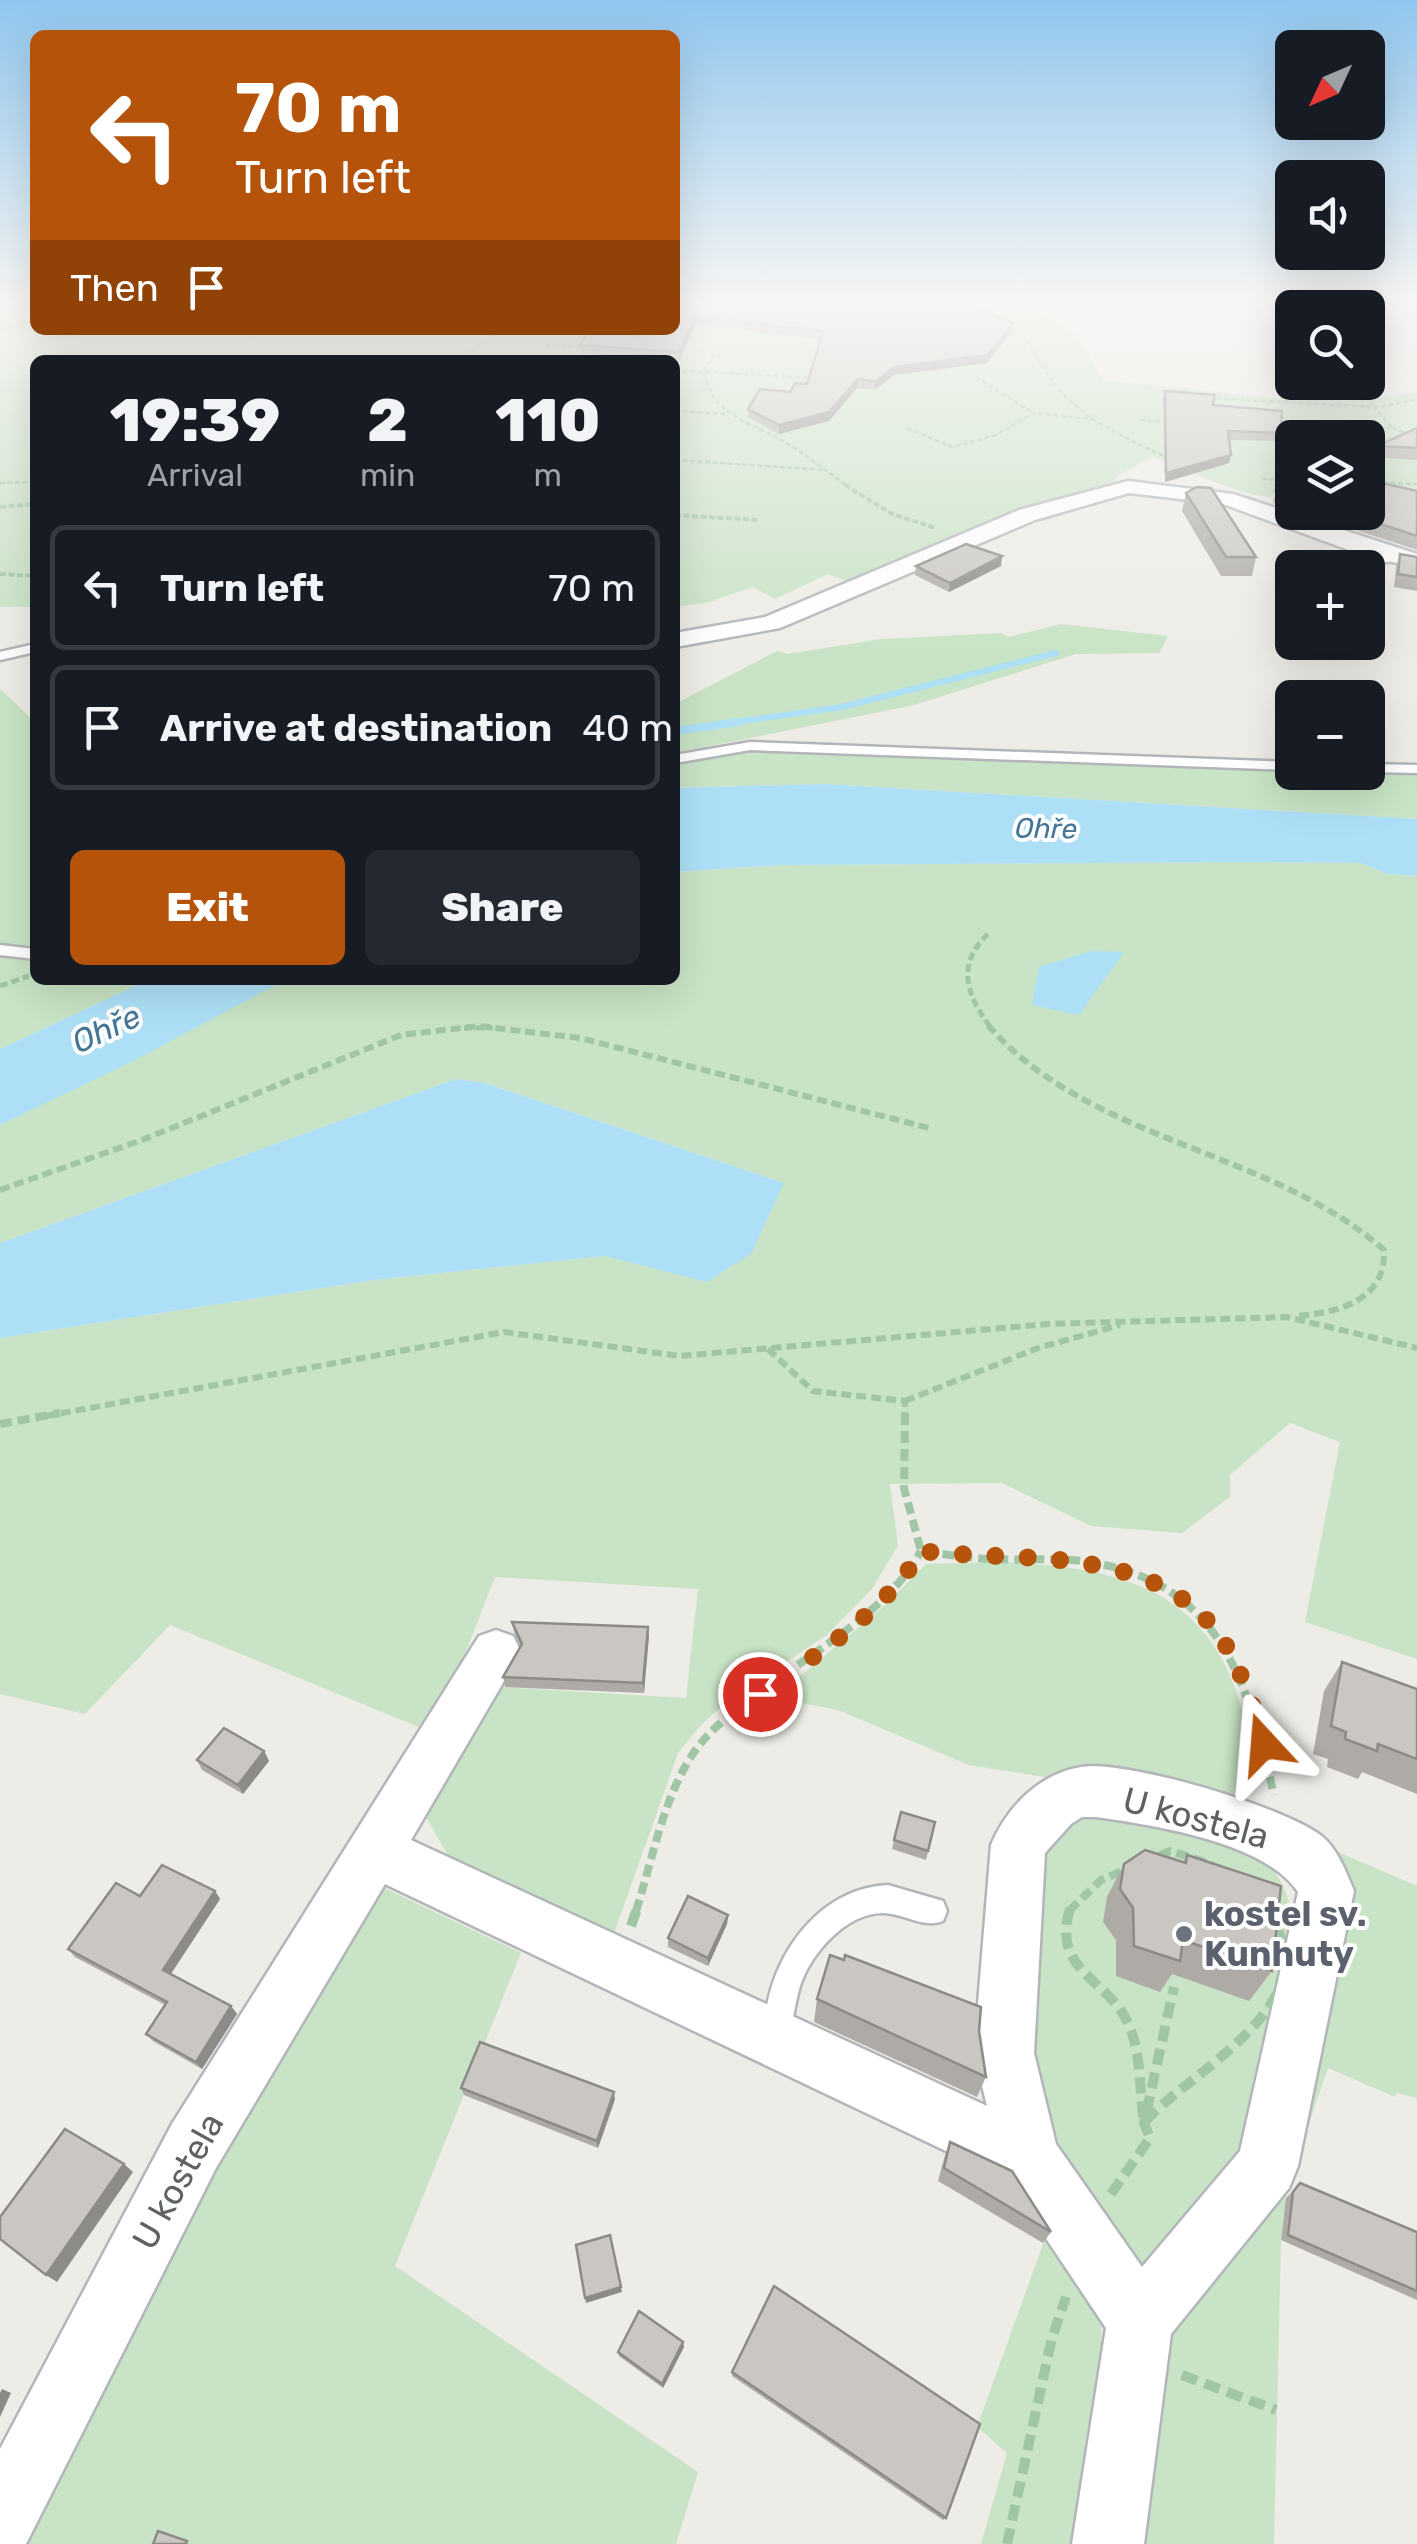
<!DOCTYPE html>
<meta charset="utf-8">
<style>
:root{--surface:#171b24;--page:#242831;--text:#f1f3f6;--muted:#9ea1a6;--line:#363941;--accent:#b45309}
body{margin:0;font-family:Rubik,sans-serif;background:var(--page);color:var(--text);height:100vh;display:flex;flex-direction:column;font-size:38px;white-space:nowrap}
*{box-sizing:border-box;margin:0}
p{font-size:32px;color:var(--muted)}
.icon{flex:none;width:55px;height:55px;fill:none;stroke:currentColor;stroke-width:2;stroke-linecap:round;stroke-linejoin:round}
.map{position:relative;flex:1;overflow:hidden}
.drawer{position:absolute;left:30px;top:355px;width:650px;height:630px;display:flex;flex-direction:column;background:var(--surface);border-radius:15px;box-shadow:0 10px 40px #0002}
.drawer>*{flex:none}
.hud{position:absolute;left:30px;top:30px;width:650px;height:305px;border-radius:15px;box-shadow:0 10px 40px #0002;background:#b45309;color:#fff;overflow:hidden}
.needle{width:65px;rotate:226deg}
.controls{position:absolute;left:1275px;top:30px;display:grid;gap:20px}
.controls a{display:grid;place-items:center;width:110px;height:110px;border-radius:15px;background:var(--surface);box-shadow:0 10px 40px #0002;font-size:50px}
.pin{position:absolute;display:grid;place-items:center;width:85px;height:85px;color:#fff;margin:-42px;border:5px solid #fff;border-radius:50%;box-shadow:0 2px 10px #0007}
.me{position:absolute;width:110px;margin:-55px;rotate:341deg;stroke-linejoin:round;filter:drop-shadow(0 0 8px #0008)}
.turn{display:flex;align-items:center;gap:35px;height:210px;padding:0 40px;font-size:45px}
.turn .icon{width:130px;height:130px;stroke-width:2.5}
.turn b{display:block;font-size:70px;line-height:85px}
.then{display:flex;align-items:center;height:95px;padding:0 40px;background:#0003;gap:20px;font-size:38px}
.eta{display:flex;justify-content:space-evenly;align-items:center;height:170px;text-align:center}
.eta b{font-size:60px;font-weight:800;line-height:70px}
.cta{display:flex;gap:20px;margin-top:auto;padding:20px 40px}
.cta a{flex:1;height:115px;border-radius:15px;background:var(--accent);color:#fff;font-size:40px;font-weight:800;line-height:115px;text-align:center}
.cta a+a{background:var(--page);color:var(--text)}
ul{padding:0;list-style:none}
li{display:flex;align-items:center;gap:30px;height:125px;margin:0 20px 15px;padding:0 20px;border:5px solid var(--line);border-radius:15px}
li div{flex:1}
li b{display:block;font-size:38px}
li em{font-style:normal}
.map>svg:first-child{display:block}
.green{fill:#c8e3c5}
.water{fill:#ade0f7}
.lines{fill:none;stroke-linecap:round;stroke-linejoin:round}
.stream-far1{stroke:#ade0f7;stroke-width:6}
.stream{stroke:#ade0f7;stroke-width:8}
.lane-casing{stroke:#b3b6b9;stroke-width:5}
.street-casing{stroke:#b3b6b9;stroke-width:5}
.path-far5{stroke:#a0c6a6;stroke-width:2.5;stroke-dasharray:5 2.5;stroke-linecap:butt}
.path-far4{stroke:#a0c6a6;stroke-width:4;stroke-dasharray:6 2.5;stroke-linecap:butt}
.path-far3{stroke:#a0c6a6;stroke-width:5;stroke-dasharray:8 4;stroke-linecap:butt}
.path-far2{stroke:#a0c6a6;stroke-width:6;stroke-dasharray:10 5;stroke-linecap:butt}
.path-far1{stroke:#a0c6a6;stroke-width:8;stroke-dasharray:12 6;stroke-linecap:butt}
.path{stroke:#a0c6a6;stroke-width:10;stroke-dasharray:16 8;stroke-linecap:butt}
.lane{fill:#fff;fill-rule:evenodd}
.street{fill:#fff;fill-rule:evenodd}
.wall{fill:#aeaba7}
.shaded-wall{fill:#8d8b88}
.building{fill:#cac7c2;stroke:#8d8b88;stroke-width:2.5}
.route{stroke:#b45309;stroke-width:18;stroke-dasharray:0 32.4}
.worship-dot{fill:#6b7280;stroke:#fff;stroke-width:4}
.labels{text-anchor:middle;stroke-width:8;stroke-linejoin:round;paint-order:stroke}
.far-water-label{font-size:28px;font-style:italic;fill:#447797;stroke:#fff}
.water-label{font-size:32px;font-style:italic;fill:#447797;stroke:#fff}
.near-street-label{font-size:35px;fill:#5e6265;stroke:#fff}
.near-worship-label{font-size:35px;font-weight:bold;fill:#5b616d;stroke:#fff;text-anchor:start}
</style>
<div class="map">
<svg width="1417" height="2544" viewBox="0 0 1417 2544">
<rect width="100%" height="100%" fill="#eeece6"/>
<!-- green -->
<g class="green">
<path d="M 0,300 L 35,300 L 35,330 L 675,330 L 675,300 L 1000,300 L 1055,320 L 1077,335 L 1103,380 L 1286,399 L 1349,401 L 1417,392 L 1417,499 L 1400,487 L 1368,499 L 1368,438 L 1292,438 L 1292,511 L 1271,500 L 1276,497 C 1245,499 1186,468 1152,457 L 1116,476 L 1115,481 L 942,541 L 848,582 L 828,574 L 775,599 L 753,587 L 706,603 L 675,607 L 675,360 L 35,360 L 35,607 L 0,607 Z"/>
<polygon points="1061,624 1168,636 1159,653 1076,654 914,705 675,753 675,704 777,651 788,654 881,639 1001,633 1009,637"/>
<polygon points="0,689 35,722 35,980 148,980 0,1049"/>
<polygon points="757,750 1417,775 1417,819 824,784 675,788 675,765"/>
<polygon points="1245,862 1361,863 1388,874 1417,876 1417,1659 1305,1622 1340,1442 1290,1423 1230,1475 1230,1497 1182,1533 1091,1526 1002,1483 890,1484 898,1545 872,1589 827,1635 731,1698 699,1727 678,1753 611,1942 456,1869 427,1819 427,1797 501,1687 686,1698 698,1589 495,1577 449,1695 426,1730 170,1625 85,1714 0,1694 0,1338 374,1280 605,1256 707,1281 784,1183 486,1083 456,1079 0,1243 0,1125 285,980 675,980 675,872 781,865"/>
<path d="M 1001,1562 C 1162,1568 1238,1612 1255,1783 L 1213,1804 L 969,1765 L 838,1710 L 774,1698 L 883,1607 L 926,1564 Z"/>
<path d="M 1079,1807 C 1109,1814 1228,1832 1246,1845 C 1277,1866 1291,1893 1294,1929 L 1252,2128 L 1223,2184 L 1136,2274 L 1046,2138 L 1028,2059 L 1028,1857 Z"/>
<polygon points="1336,1851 1417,1886 1417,2098 1397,2093 1395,2097 1328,2068 1287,2187 1281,2240 1274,2544 1129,2544 1157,2330 1266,2193 1332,1918"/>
<polygon points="378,1885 521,1953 395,2266 698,2472 676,2544 19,2544 215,2147"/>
<polygon points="1055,2211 1102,2318 1099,2401 1080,2544 981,2544 1007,2453 977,2427"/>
</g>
<!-- water -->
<g class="water">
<polygon points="824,784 1417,819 1417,876 1388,874 1361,863 1245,862 781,865 675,872 675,788"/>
<polygon points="1091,951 1124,952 1079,1015 1032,1005 1039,967"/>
<polygon points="148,980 285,980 133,1061 0,1125 0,1049"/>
<polygon points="456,1079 485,1083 784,1183 751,1254 707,1282 605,1256 374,1280 0,1338 0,1243"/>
</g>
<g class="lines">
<!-- stream-far1 -->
<polyline class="stream-far1" points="721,724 842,707 1056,653"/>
<!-- stream -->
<polyline class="stream" points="675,731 739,722"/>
<defs>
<g id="lane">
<polygon points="1400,554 1406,557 1404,559 1364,566 1358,563"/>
<polygon points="35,644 35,652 0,660 0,652"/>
<polygon points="750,742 1292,762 1292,770 750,750 675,763 675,755"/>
<polygon points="1368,764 1417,765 1417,773 1368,772"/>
<polygon points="0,945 35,949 35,959 0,955"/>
<path d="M 888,1885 L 943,1901 L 947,1911 L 943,1921 C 924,1929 903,1913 883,1913 C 846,1913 811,1953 800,1986 C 794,2006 793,2027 785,2046 L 775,2051 L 765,2046 C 759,2032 764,2016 768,2001 C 781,1943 825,1888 888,1885 Z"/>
</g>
<g id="street">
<polygon points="1128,481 1233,494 1417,554 1417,568 1357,553 1223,504 1129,493 1035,520 780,628 675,647 675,633 765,617 1019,510"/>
<path d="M 496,1630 L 513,1636 L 521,1652 L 411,1840 L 987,2106 L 974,2053 L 991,1845 C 1007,1807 1039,1774 1081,1767 C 1124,1759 1290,1808 1324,1838 C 1339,1852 1346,1872 1354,1891 L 1298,2166 L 1289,2188 L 1171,2334 L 1144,2544 L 1072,2544 L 1106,2328 L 1007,2180 L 385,1884 L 216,2168 L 26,2544 L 0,2544 L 0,2449 L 172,2124 L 479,1636 ZM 1096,1817 C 1153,1825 1265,1842 1298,1892 L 1240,2151 L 1142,2267 L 1056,2144 L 1034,2053 L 1045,1853 L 1071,1824 L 1082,1817 Z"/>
</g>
</defs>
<!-- lane casing -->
<use href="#lane" class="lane-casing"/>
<!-- street casing -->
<use href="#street" class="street-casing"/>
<!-- path-far5 -->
<g class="path-far5">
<polyline points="959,300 980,310"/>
<path d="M 1009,324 C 1034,341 1038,364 1056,386 C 1086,422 1130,440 1170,459"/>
<polyline points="0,330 35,321"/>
<polyline points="486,342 585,347"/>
<polyline points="714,354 704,372 815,378"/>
<polyline points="457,360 502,330"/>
<path d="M 675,371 L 704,372 C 713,417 749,421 783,441 C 806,455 827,471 848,487"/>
<polyline points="976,377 1033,413"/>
<polyline points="1209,398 1375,407 1417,400"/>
<polyline points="675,411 727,414"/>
<polyline points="1140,420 1170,422"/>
<polyline points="1273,427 1392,428 1370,402"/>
<polyline points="907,428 952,447 996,435 1034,413 1093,419"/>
<polyline points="1392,428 1417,437"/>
<polyline points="675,460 827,470"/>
<polyline points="1262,479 1292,481"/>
<polyline points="1368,482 1417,484"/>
<polyline points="0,483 35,482"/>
</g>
<!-- path-far4 -->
<g class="path-far4">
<polyline points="845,485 892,514 935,528"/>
<polyline points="0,507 35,504"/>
<polyline points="675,515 758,520"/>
<polyline points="0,574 35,576"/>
</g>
<!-- path-far3 -->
<g class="path-far3">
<path d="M 988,934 C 956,964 966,995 991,1028"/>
<polyline points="0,986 29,976"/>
<polyline points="464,1028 493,1028"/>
</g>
<!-- path-far2 -->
<g class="path-far2">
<path d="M 988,1025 C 1090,1143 1270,1149 1384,1250 C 1386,1300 1340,1312 1298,1316"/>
<polyline points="0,1190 142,1140 401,1035 479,1026 580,1038 933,1129"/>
<polyline points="768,1349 813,1391 905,1401 905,1416"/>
<polyline points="905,1401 1038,1348 1120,1325"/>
<polyline points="46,1416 504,1332 680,1356 1048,1324 1287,1317 1417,1348"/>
</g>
<!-- path-far1 -->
<g class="path-far1">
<path d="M 905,1413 L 904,1488 L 921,1551 C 944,1554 967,1558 990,1559 C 1020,1561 1051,1557 1082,1561 C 1219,1579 1247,1679 1274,1795"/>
<polyline points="0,1424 60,1413"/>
<path d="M 636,1911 C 654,1856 666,1779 708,1735 C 770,1671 877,1630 921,1551"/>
<path d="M 1069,1911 L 1101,1880 L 1170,1851 C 1208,1862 1246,1876 1268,1911"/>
</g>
<!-- path -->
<g class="path">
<path d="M 1070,1909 C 1051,1970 1106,1978 1127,2021 C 1142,2051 1139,2091 1144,2123 C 1180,2080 1294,2023 1285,1952 C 1283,1938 1273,1922 1266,1909"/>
<polyline points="631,1926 637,1909"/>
<polyline points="1111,2194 1150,2138 1144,2123 1174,1987"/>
<polyline points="1182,2375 1276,2410"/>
<polyline points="1007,2544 1052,2338 1066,2297"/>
</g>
<!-- lane -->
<use href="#lane" class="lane"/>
<!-- street -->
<use href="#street" class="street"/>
</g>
<!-- wall -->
<g class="wall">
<polygon points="675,300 1012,331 987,363 894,375 875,390 857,388 829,421 779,434 748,417 748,409 807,384 821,339 695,325 679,361 580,353 580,345"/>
<polygon points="1165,391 1213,405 1281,433 1279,441 1229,440 1229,463 1165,482 1163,400"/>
<polygon points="1417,428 1417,460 1374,457 1377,446"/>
<polygon points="1292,483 1292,509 1273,503 1276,491"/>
<polygon points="1417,491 1417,550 1302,512 1368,512"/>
<polygon points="1186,493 1256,557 1252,576 1221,576 1182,511"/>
<polygon points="1400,554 1417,557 1417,591 1394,587 1396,567"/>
<polygon points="916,566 1001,566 949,592 915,575"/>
<polygon points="512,1622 648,1627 644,1693 505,1687 503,1677 521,1647 514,1632"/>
<polygon points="1342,1662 1417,1689 1417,1794 1362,1772 1358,1779 1327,1767 1328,1759 1313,1754 1324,1691"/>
<polygon points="264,1751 269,1761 243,1794 202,1770 197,1760"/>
<polygon points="901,1812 935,1822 926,1860 892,1849"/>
<polygon points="1187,1855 1272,1971 1249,2001 1172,1974 1160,1992 1116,1976 1116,1940 1103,1922 1107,1897 1124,1864 1183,1862"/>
<polygon points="215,1891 220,1899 171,1974 231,2006 237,2014 202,2069 153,2041 146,2034 165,2005 75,1957 68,1949 140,1896"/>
<polygon points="728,1915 727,1924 708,1966 668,1947 668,1938"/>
<polygon points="817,1999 979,2031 986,2077 977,2097 814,2022"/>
<polygon points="461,2088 615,2099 598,2148 464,2095"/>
<polygon points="950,2142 1051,2232 1043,2243 938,2181 945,2155"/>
<polygon points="1300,2183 1417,2232 1417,2300 1281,2240 1286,2198"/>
<polygon points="683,2342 684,2347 663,2388 619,2356 618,2352"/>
<polygon points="732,2372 946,2518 943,2520 732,2376"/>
</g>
<!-- shaded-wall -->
<g class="shaded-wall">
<polygon points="695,317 695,325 679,361 679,352"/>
<polygon points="1013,323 1012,331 987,363 894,375 875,390 875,382 895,367"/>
<polygon points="858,379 857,388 829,421 779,434 779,425"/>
<polygon points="1231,455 1229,463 1165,482 1166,473"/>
<polygon points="1002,556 1001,566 949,592 950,583"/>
<polygon points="648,1627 649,1637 644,1693 643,1683"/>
<polygon points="264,1751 269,1761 243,1794 238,1785"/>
<polygon points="215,1891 220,1899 168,1978 163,1970"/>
<polygon points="728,1915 727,1924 708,1966 708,1958"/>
<polygon points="231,2006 237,2014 202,2069 196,2062"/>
<polygon points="614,2092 615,2099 598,2148 597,2141"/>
<polygon points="124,2164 133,2172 57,2282 46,2275"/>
<polygon points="621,2287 622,2292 586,2303 585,2298"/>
<polygon points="683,2342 684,2347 663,2388 662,2384"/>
<polygon points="2,2389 11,2393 0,2417 0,2393"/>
</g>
<!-- building -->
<g class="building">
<polygon points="675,300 948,300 981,309 1013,323 988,355 895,367 875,382 858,379 829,412 779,425 748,409 760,389 790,392 795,383 807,384 823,331 695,317 679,352 580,345 589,330 675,330"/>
<polygon points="1165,391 1215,395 1213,405 1282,411 1281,433 1228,431 1231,455 1166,473"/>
<polygon points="1417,428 1417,448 1377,446"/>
<polygon points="1368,480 1417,491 1417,536 1344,512 1368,512"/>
<polygon points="1292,483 1292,496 1276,491"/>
<polygon points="1197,487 1211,488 1256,557 1226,557 1186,493"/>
<polygon points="966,544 1002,556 950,583 916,566"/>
<polygon points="1400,554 1417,557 1417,577 1398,574"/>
<polygon points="512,1622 648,1627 643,1683 503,1677 522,1644"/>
<polygon points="1342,1662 1417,1689 1417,1759 1378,1744 1377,1751 1345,1739 1346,1732 1331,1726"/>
<polygon points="224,1728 264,1751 238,1785 197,1760"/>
<polygon points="901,1812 935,1822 928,1851 894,1840"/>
<polygon points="1145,1850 1186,1863 1187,1855 1281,1886 1272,1971 1183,1940 1180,1961 1134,1946 1133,1908 1120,1889 1124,1864"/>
<polygon points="162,1865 215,1891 163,1970 231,2006 196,2062 146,2034 167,2002 68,1949 116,1883 140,1896"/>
<polygon points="688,1896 728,1915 708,1958 668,1938"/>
<polygon points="830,1955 844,1960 845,1955 981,2007 979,2031 986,2077 817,1999"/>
<polygon points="480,2042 614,2092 597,2141 461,2088"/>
<polygon points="65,2129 124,2164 46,2275 0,2239 0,2217"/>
<polygon points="950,2142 1012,2171 1051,2232 944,2168"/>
<polygon points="1300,2183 1417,2232 1417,2291 1288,2235 1293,2192"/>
<polygon points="610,2235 621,2287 585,2298 576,2245"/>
<polygon points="774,2286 980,2424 946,2518 732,2372"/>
<polygon points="639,2311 683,2342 662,2384 618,2352"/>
<polygon points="158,2531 187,2541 186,2544 153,2544"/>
</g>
<!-- sky -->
<linearGradient id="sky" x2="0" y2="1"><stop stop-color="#90c6ee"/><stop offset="0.46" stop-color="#f7f6f4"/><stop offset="1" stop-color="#f7f6f4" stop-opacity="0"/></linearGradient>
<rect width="1417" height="656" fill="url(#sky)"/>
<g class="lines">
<!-- route -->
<path class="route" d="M 760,1694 C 816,1655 887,1610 921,1551 C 1017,1562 1149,1544 1216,1631 C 1239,1660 1254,1709 1264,1744"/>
</g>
<!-- markers -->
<circle class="worship-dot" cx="1184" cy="1934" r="10"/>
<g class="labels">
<!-- far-water labels -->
<g class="far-water-label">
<text transform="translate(1046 828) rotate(1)" y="10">Ohře</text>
</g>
<!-- water labels -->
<g class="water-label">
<text transform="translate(106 1029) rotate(-25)" y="11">Ohře</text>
</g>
<!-- near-street labels -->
<g class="near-street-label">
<text transform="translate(1196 1818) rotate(15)" y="12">U kostela</text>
<text transform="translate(178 2181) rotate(-61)" y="12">U kostela</text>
</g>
<!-- near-worship labels -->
<g class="near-worship-label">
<text x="1204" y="1926">kostel sv.<tspan x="1204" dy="40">Kunhuty</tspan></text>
</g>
</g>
</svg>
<div class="controls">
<a><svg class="needle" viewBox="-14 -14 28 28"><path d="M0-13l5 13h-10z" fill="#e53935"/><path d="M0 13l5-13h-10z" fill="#9ea1a6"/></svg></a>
<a><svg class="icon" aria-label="sound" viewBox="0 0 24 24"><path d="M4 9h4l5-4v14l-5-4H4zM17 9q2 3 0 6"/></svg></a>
<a><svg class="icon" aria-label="search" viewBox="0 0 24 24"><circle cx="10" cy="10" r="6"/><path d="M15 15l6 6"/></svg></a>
<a><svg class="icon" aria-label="layers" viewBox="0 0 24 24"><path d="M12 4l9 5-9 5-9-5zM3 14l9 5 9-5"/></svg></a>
<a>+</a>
<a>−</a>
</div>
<div class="pin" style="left:760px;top:1694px;background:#d93025"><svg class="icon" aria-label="arrive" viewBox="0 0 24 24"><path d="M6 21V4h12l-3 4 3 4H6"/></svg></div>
<svg class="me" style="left:1264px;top:1744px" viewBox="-20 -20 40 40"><path d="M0-17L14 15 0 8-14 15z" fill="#b45309" stroke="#fff" stroke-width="4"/></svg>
<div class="hud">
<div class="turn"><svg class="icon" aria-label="left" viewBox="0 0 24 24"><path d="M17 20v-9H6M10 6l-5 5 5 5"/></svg><div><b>70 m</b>Turn left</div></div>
<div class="then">Then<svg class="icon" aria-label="arrive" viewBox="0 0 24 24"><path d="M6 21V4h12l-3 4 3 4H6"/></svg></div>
</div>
<section class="drawer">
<div class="eta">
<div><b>19:39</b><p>Arrival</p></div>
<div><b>2</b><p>min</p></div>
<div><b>110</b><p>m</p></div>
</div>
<ul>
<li><svg class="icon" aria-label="left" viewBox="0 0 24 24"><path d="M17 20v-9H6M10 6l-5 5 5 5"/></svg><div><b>Turn left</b></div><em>70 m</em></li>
<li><svg class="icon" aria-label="arrive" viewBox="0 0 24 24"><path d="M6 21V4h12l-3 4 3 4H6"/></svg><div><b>Arrive at destination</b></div><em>40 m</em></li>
</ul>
<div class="cta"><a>Exit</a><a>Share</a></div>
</section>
</div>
